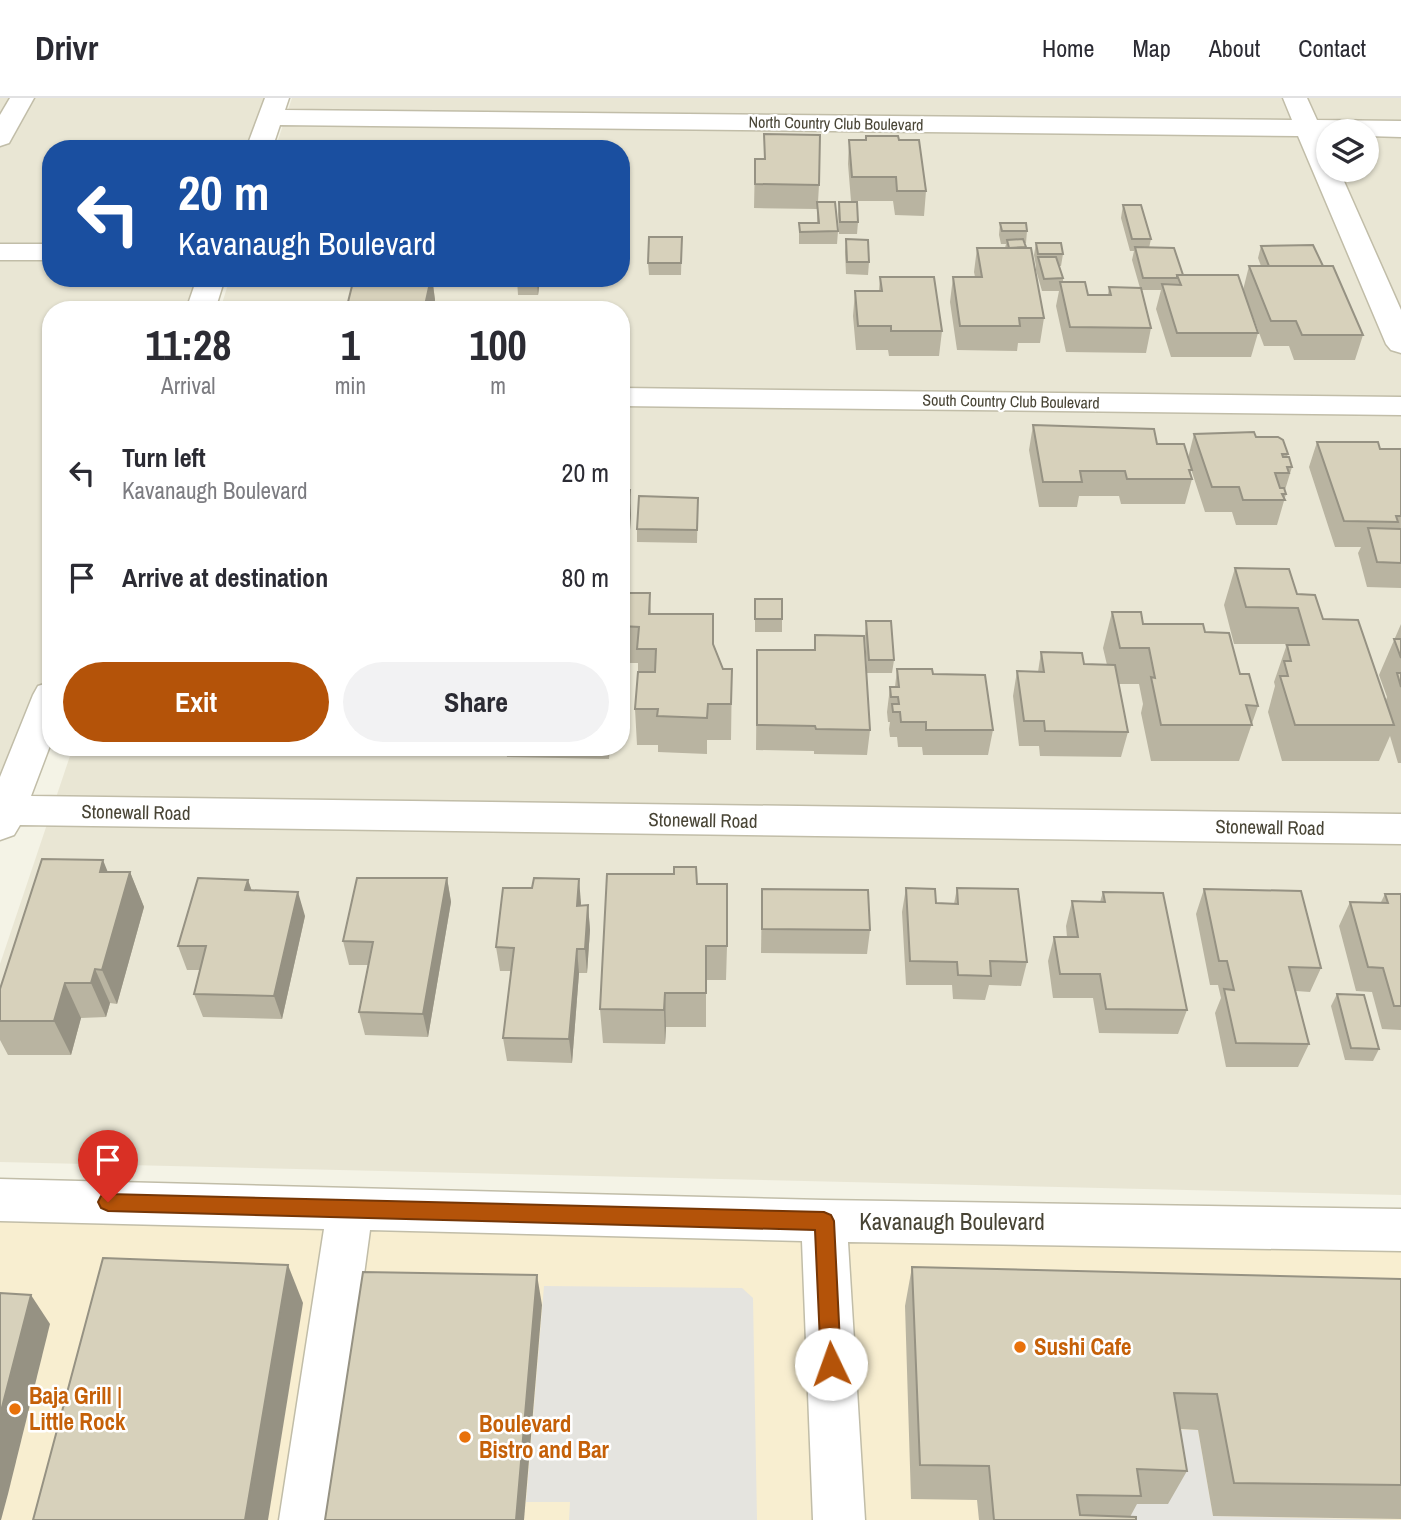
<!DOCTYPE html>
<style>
:root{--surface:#fff;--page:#f2f2f3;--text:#2b2b33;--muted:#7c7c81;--line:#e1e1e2;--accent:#b45309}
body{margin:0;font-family:"Archivo Narrow",sans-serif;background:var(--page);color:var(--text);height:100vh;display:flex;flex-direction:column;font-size:26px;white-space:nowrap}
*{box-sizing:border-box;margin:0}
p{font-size:23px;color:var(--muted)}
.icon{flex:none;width:38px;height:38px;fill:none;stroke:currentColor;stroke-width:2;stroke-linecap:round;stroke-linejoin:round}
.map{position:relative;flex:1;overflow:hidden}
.sheet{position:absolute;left:42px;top:203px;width:588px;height:455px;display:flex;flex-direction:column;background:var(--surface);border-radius:28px;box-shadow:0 2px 5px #0004}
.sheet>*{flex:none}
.banner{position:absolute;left:42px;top:42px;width:588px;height:147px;border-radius:28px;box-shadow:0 2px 5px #0004;background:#1a4fa0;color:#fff;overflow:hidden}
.fabs{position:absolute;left:1316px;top:21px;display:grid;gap:14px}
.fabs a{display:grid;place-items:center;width:63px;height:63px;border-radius:50%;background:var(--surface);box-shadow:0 2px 5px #0004;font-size:35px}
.pin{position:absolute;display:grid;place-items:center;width:60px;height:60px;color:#fff;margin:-72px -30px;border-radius:50% 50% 50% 0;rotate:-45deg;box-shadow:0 0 7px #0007}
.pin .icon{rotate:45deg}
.me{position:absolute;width:77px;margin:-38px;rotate:357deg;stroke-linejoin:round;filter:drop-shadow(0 0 5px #0008)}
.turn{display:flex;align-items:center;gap:24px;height:147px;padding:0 21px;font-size:32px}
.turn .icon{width:91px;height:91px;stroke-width:2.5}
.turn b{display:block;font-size:49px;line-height:60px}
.eta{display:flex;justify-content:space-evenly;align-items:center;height:119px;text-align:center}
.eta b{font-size:42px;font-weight:700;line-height:49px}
.action{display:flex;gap:14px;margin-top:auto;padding:14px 21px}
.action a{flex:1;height:80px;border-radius:42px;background:var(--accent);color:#fff;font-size:28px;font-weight:700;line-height:80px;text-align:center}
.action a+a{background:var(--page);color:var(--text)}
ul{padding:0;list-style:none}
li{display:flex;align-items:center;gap:21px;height:105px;padding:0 21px}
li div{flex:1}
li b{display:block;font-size:26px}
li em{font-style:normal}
header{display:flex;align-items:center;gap:42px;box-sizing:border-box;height:98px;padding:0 35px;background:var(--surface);border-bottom:2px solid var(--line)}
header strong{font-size:33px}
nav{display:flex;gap:38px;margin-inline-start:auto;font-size:24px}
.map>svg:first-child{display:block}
.residential{fill:#e9e6d4;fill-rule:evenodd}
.commercial{fill:#f8eed0}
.parking{fill:#e5e4df}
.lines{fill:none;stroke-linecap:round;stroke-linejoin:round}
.minor-casing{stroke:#c1bda8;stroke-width:3}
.minor{fill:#fff;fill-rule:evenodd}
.wall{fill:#b9b4a1}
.shaded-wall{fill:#969283}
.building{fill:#d7d1bb;stroke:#969283;stroke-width:2}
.route{fill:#b45309;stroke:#753606;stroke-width:2}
.food-dot{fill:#e8710a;stroke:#fff;stroke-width:2.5}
.labels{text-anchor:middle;stroke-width:5;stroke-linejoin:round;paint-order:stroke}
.far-street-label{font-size:16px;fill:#484435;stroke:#fff}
.street-label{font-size:19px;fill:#484435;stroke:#fff}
.near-street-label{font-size:23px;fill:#484435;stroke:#fff}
.near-food-label{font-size:23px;font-weight:bold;fill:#c56008;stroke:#fff;text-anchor:start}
</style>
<header>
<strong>Drivr</strong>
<nav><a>Home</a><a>Map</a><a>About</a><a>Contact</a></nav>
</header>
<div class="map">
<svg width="1401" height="1422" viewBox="0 0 1401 1422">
<rect width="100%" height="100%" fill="#f4f3e6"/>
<!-- residential -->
<g class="residential">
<polygon points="0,0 277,0 259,51 51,51 51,180 211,180 200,212 51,212 51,597 0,727"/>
<path d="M 292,0 L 1401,0 L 1401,1097 L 0,1064 L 0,866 L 73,649 L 621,649 L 621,212 L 220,212 L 230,180 L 621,180 L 621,51 L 275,51 ZM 1328,33 L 1367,33 L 1367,72 L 1328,72 Z"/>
</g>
<!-- commercial -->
<polygon class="commercial" points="0,1102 1401,1134 1401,1422 0,1422"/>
<!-- parking -->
<g class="parking">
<polygon points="544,1188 742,1190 753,1200 757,1422 569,1422 570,1404 526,1404"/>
<polygon points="1156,1331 1198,1332 1213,1418 1401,1422 1122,1422 1120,1405"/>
</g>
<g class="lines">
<defs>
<g id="minor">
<polygon points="10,0 34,0 9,45 0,48 0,17"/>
<polygon points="265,0 289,0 285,12 1292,22 1283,0 1307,0 1317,22 1401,23 1401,39 1367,38 1367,33 1328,33 1328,38 1324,38 1328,47 1328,72 1339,72 1401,212 1401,255 1391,252 1386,246 1298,38 280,27 272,51 246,51"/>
<rect x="0" y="146" width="51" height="16"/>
<polygon points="197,180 225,180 215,212 186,212"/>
<polygon points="621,290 1401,299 1401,317 621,308"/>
<polygon points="51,584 51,645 31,698 1401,716 1401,746 20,727 14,737 0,742 0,679 33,597 38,588"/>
<polygon points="0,1081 824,1102 1401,1111 1401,1153 848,1144 865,1422 813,1422 802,1143 370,1132 331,1422 279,1422 324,1131 0,1123"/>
</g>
</defs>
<!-- minor casing -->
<use href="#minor" class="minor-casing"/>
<!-- minor -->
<use href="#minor" class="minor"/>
</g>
<!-- wall -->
<g class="wall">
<polygon points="764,36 819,87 818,104 838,133 837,146 799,146 799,125 817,125 817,111 754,110 755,61 764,61"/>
<polygon points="866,38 899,42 926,93 924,118 895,117 893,103 851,103 848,66 849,42 865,42"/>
<polygon points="839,104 858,124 857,136 839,136 838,116"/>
<polygon points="1123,107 1151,141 1149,150 1183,177 1243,192 1249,168 1261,168 1258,160 1261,148 1323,168 1363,237 1355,262 1294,262 1289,248 1264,248 1252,216 1258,235 1251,259 1171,259 1156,211 1161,192 1141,192 1151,230 1146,255 1066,254 1056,208 1059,193 1042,193 1036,172 1036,168 1034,157 1036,145 1063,156 1061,168 1059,168 1063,180 1063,184 1088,197 1108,197 1109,189 1140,190 1132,162 1134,153 1130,153 1121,120"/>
<polygon points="1000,125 1027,133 1026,145 1024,145 1044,220 1040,245 1018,245 1017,253 957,252 950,204 953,179 975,179 974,174 977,150 1005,150 1006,146 1001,146 999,137"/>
<polygon points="682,139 681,177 649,177 648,165"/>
<polygon points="846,141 869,164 868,177 846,176 845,154"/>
<polygon points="880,179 942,233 939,258 889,258 888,252 856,252 853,218 855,193 879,193"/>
<polygon points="373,180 444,180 443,186 433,186 435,202 433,212 346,212 372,184"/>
<polygon points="515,180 543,180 543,182 540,182 538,197 518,197 517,182 515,182"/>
<polygon points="1033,327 1157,346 1188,360 1194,336 1256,339 1288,356 1287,359 1292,369 1285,392 1286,396 1277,427 1236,427 1232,414 1205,414 1191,371 1190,376 1192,381 1185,406 1121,406 1119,398 1079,398 1077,409 1039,409 1029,352"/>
<polygon points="1317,344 1380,351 1401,352 1401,490 1367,489 1358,455 1361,449 1335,449 1309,369"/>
<polygon points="621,392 630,392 631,417 629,446 621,445"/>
<polygon points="698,400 697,445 637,444 637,431"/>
<polygon points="621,463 627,495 650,495 651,516 713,546 723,571 732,571 731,642 707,642 707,656 658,654 658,647 637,647 635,611 638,576 638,565 621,565"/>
<polygon points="1235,470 1297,496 1323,521 1386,602 1387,599 1379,577 1401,526 1401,665 1398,665 1390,638 1379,663 1282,663 1268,614 1275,588 1274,584 1286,549 1285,546 1234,546 1224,507"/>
<polygon points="755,501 782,521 782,534 755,534"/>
<polygon points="1112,514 1143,526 1205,534 1240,576 1258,608 1239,663 1151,663 1141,615 1143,606 1139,586 1119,586 1128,634 1121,659 1040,658 1039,648 1019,648 1013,598 1017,573 1038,574 1041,554 1084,566 1107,567 1103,550"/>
<polygon points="866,523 894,562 892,575 867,575 865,536"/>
<polygon points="815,537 870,632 867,657 814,656 814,653 756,652 757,552 814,552"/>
<polygon points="897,571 933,576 993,632 988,657 923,657 922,649 898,649 897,639 890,639 889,631 890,624 888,624 887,614 890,589 895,589"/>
<polygon points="361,649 434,649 433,652 361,652"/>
<polygon points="506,649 610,649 609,661 507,659"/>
<polygon points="108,774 130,774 144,809 117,906 110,905 106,919 81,920 71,957 8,957 0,942 0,891"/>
<polygon points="447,780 451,804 428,939 365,937 359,914 368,867 349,867 343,843"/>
<polygon points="248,782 252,793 305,818 282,921 203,919 194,896 200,872 187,872 178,848"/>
<polygon points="697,786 727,848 726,882 706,882 706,929 666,929 665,946 603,945 600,911"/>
<polygon points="532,790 581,807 588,807 590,832 587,875 579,875 572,965 507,963 503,940 511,873 500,873 496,849"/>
<polygon points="906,790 936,805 954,806 957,790 1027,864 1021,888 989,887 985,902 953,901 952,887 906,887 902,814"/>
<polygon points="762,791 870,832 867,856 761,855"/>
<polygon points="1204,791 1321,870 1310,894 1296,893 1309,946 1298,969 1226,969 1215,915 1221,900 1218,887 1210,887 1196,816"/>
<polygon points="1103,794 1187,912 1178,936 1099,935 1093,900 1053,900 1048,863 1054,839 1067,839 1066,828 1072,803 1100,804"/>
<polygon points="1385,796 1401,796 1401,932 1382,931 1372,894 1356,893 1339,828 1350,804 1381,804"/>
<polygon points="1337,896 1379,951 1373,963 1345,962 1331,908"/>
<polygon points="912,1169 1401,1181 1401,1421 1213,1418 1198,1332 1180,1331 1187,1373 1168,1406 1137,1406 1130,1419 1136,1422 979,1422 977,1402 911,1401 905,1208"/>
</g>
<!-- shaded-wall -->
<g class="shaded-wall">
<polygon points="431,180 432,180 435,202 433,212 424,212"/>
<polygon points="538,180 540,180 538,197 537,184"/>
<polygon points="630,392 631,417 629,446 628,420"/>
<polygon points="625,463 627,499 624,531 623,495"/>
<polygon points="103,762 117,797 100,774"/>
<polygon points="130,774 144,809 117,906 102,872"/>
<polygon points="447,780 451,804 428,939 423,916"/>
<polygon points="579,781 581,805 579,832 577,808"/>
<polygon points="248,782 256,806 245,792"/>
<polygon points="298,794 305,818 282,921 274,898"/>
<polygon points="588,807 590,832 587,875 585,851"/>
<polygon points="577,851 579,875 572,965 569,941"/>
<polygon points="95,871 110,905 106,919 91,885"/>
<polygon points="65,885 81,920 71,957 54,923"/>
<polygon points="665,895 666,929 665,946 664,912"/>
<polygon points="288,1167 303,1205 268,1422 245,1422"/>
<polygon points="537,1177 542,1207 524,1422 516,1422"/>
<polygon points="31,1197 50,1226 8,1396 1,1422 0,1422 0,1317"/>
</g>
<!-- building -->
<g class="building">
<polygon points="764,36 820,37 819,87 755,86 755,61 765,61"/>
<polygon points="866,38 898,38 899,42 919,42 926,93 897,93 896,79 852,79 849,42 866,42"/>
<polygon points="817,104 835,104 838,133 800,134 799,125 819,125"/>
<polygon points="839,104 857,104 858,124 840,124"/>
<polygon points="1123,107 1141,107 1151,141 1132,141"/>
<polygon points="1000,125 1026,125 1027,133 1002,133"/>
<polygon points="649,139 682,139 681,165 648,165"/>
<polygon points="846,141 868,142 869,164 847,164"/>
<polygon points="1023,141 1026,149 1009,150 1007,142"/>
<polygon points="1036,145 1061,145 1063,156 1038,156"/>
<polygon points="1313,147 1323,168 1269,168 1261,148"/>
<polygon points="1135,149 1174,150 1183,177 1177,177 1177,180 1143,180"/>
<polygon points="977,150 1031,150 1044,220 1019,220 1020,228 960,228 953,179 982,179"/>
<polygon points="1038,159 1056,159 1063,180 1044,181"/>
<polygon points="1249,168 1333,168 1363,237 1302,237 1296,223 1271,223"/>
<polygon points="1177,177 1238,177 1258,235 1177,235 1162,186 1181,187"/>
<polygon points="880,179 934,179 942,233 891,233 891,228 858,228 855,193 882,193"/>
<polygon points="373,180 431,180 424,212 346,212 353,184 372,184"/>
<polygon points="518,180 538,180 537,184 517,184"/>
<polygon points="1060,184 1085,184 1088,197 1111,197 1109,189 1141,190 1151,230 1070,229"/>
<polygon points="1033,327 1154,331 1157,346 1184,346 1192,372 1189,372 1192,381 1127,381 1125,373 1080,373 1082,384 1043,384"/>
<polygon points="1254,334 1256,339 1278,339 1283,342 1288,356 1282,356 1283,359 1289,359 1292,369 1287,369 1289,375 1275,375 1280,390 1284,390 1286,396 1282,396 1285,402 1243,402 1239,389 1212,389 1194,336"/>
<polygon points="1317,344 1378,344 1380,351 1401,351 1401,418 1396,418 1398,424 1344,423"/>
<polygon points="621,392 630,392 628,420 621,420"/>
<polygon points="639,398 698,400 697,432 637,431"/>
<polygon points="1368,430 1401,431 1401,465 1377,464"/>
<polygon points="621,463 625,463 623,495 650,495 649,516 713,516 713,546 723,571 732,571 731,606 708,606 707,620 657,618 658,611 635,611 638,574 655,574 656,551 637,551 639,529 621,528"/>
<polygon points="1235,470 1289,471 1297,496 1315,497 1323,521 1358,522 1394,627 1295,627 1280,578 1288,578 1284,563 1291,563 1287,547 1309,547 1298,510 1246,509"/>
<rect x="755" y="501" width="27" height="20"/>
<polygon points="1112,514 1141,514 1143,526 1203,526 1205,534 1229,535 1240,576 1249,576 1258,608 1246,607 1252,627 1161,627 1151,579 1155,580 1149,550 1120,550"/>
<polygon points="866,523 891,523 894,562 869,562"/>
<polygon points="815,537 864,538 870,632 816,631 815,628 757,627 757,552 815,552"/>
<polygon points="1394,541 1401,541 1401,560"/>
<polygon points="1041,554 1082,555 1084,566 1115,567 1128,634 1045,633 1044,623 1024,623 1017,573 1044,574"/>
<polygon points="897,571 932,571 933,576 985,577 993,632 926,632 926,624 901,624 900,614 893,614 892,606 899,606 898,599 891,599 890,589 899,589"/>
<polygon points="1397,575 1401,575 1401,589"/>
<polygon points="42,761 103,762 100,774 130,774 102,872 95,871 91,885 65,885 54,923 0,923 0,891"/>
<polygon points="674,769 696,769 697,786 727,786 727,848 706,848 706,895 665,895 664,912 600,911 607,776 674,776"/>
<polygon points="198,780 248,782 245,792 298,794 274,898 194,896 206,848 178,848"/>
<polygon points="357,780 447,780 423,916 359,914 373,844 343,843"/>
<polygon points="534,780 579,781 577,808 588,807 585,851 577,851 569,941 503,940 514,850 496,849 503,790 532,790"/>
<polygon points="906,790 935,791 936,805 958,806 957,790 1018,791 1027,864 990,863 991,878 958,877 957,864 910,863"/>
<polygon points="762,791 868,792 870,832 762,831"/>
<polygon points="1204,791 1301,793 1321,870 1289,869 1309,946 1236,945 1224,891 1234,892 1227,863 1219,863"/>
<polygon points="1103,794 1163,795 1187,912 1106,911 1100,876 1060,876 1054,839 1078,839 1072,803 1105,804"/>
<polygon points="1385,796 1401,796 1401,908 1394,908 1383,870 1368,869 1350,804 1388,805"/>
<polygon points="1337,896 1364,897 1379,951 1351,950"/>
<polygon points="103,1160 288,1167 245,1422 33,1422"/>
<polygon points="912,1169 1401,1181 1401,1387 1234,1385 1217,1296 1174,1295 1187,1373 1137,1371 1141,1398 1077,1397 1080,1417 1136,1419 1136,1422 994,1422 989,1368 920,1367"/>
<polygon points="363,1174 537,1177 516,1422 325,1422"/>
<polygon points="0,1195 31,1197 0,1317"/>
</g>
<!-- route -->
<polygon class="route" points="108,1096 824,1114 831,1117 834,1123 841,1266 838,1273 831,1276 824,1273 821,1266 815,1132 108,1113 101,1110 98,1104 101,1098"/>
<!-- markers -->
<g class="food-dot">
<circle cx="1020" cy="1249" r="7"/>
<circle cx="15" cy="1311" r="7"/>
<circle cx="465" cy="1339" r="7"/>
</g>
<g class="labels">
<!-- far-street labels -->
<g class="far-street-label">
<text transform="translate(836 25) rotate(1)" y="6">North Country Club Boulevard</text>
<text transform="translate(1011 303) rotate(1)" y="6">South Country Club Boulevard</text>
</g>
<!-- street labels -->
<g class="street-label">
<text transform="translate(136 714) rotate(1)" y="7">Stonewall Road</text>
<text transform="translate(703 722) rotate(1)" y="7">Stonewall Road</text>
<text transform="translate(1270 729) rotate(1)" y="7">Stonewall Road</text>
</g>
<!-- near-street labels -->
<g class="near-street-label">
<text x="952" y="1132">Kavanaugh Boulevard</text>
</g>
<!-- near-food labels -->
<g class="near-food-label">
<text x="1034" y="1257">Sushi Cafe</text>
<text x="29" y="1306">Baja Grill |<tspan x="29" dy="26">Little Rock</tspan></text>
<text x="479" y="1334">Boulevard<tspan x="479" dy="26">Bistro and Bar</tspan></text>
</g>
</g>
</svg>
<div class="fabs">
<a><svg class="icon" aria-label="layers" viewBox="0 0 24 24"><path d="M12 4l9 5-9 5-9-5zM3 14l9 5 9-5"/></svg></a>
</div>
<div class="pin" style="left:108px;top:1104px;background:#d93025"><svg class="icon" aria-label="arrive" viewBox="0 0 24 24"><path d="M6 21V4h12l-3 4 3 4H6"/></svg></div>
<svg class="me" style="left:831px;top:1266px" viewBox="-20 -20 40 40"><circle r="19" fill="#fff"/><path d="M0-13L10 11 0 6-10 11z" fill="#b45309"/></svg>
<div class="banner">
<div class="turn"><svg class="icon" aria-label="left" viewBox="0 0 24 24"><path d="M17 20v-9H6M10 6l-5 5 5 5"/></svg><div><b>20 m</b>Kavanaugh Boulevard</div></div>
</div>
<section class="sheet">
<div class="eta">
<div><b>11:28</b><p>Arrival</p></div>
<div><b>1</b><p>min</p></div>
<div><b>100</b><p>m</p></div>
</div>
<ul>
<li><svg class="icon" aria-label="left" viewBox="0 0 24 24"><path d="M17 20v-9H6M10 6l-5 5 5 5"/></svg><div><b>Turn left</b><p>Kavanaugh Boulevard</p></div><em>20 m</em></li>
<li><svg class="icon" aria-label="arrive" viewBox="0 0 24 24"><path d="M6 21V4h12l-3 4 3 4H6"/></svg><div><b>Arrive at destination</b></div><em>80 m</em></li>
</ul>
<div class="action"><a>Exit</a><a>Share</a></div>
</section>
</div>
